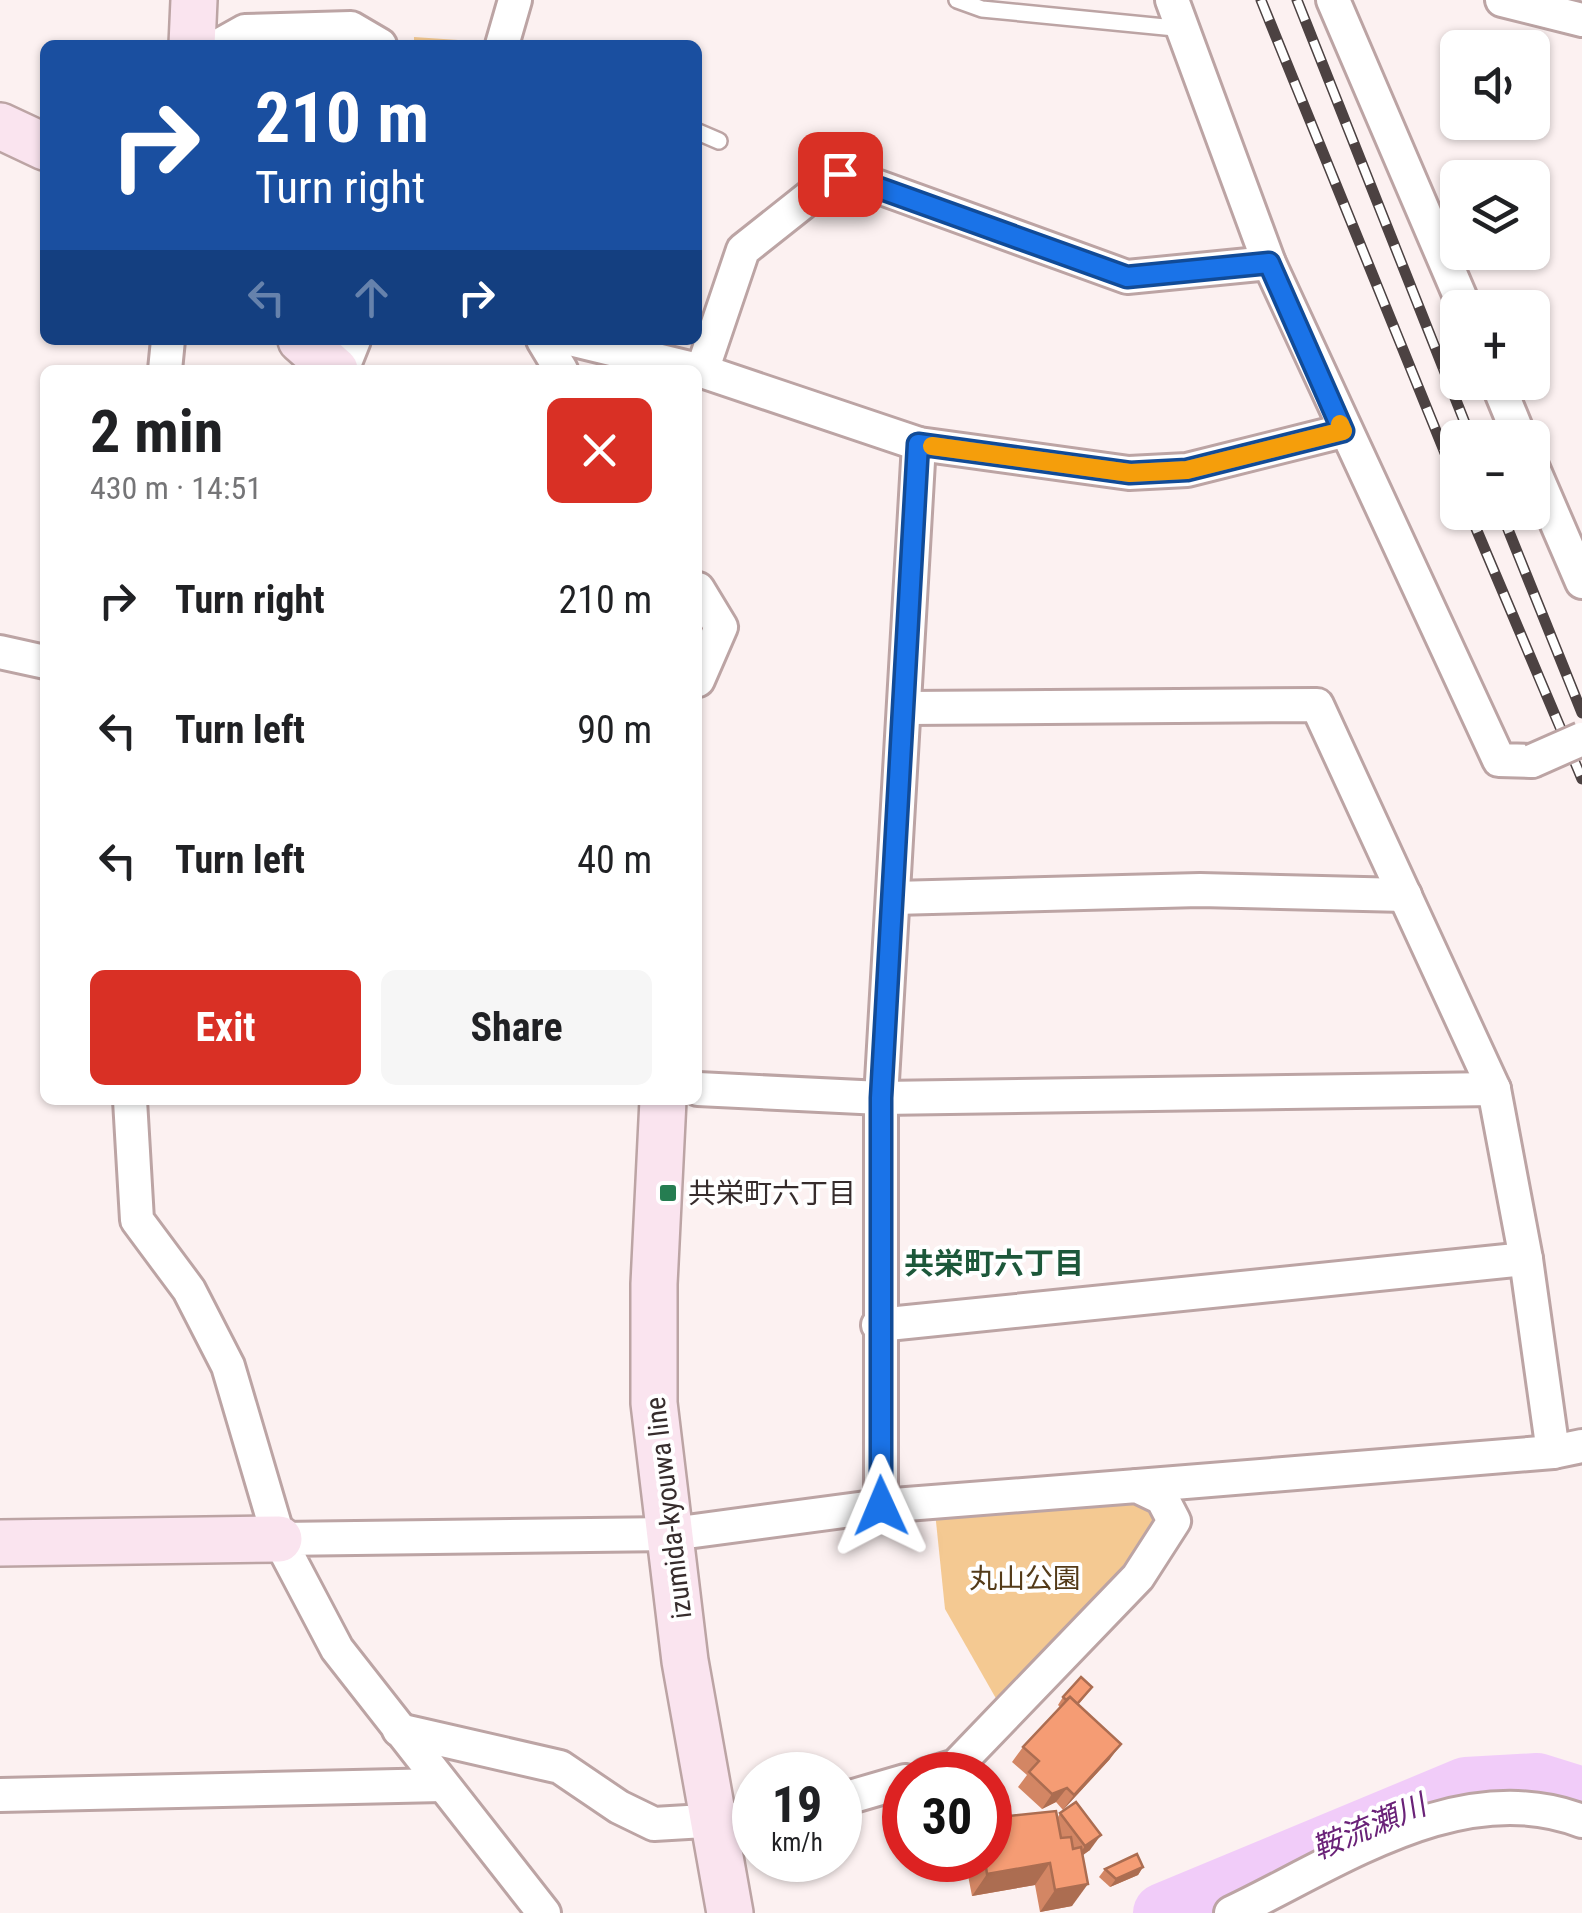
<!DOCTYPE html>
<meta charset="utf-8">
<style>
:root{--surface:#fff;--page:#f6f6f6;--text:#202124;--muted:#757577;--accent:#d93025}
body{margin:0;font-family:"Roboto Condensed","Noto Sans JP",sans-serif;background:var(--page);color:var(--text);height:100vh;display:flex;flex-direction:column;font-size:38px;white-space:nowrap}
*{box-sizing:border-box;margin:0}
p{font-size:32px;color:var(--muted)}
.icon{flex:none;width:55px;height:55px;fill:none;stroke:currentColor;stroke-width:2;stroke-linecap:round;stroke-linejoin:round}
.map{position:relative;flex:1;overflow:hidden}
.details{position:absolute;left:40px;top:365px;width:662px;height:740px;display:flex;flex-direction:column;background:var(--surface);border-radius:15px;box-shadow:0 2px 8px #0004}
.details>*{flex:none}
.guide{position:absolute;left:40px;top:40px;width:662px;height:305px;border-radius:15px;box-shadow:0 2px 8px #0004;background:#1a4fa0;color:#fff;overflow:hidden}
.buttons{position:absolute;left:1440px;top:30px;display:grid;gap:20px}
.buttons a{display:grid;place-items:center;width:110px;height:110px;border-radius:15px;background:var(--surface);box-shadow:0 2px 8px #0004;font-size:50px}
.speed{position:absolute;left:732px;top:1752px;display:flex;gap:20px;font-size:50px;font-weight:700;text-align:center}
.speed>*{display:grid;place-content:center;width:130px;height:130px;border-radius:50%;background:var(--surface);box-shadow:0 2px 8px #0004;line-height:1}
.speed small{font-size:25px;font-weight:400}
.speed .limit{border:15px solid #d22;background:#fff;color:#111}
.pin{position:absolute;display:grid;place-items:center;width:85px;height:85px;color:#fff;margin:-42px;border-radius:20px;box-shadow:0 5px 15px #0006}
.me{position:absolute;width:110px;margin:-55px;rotate:359deg;stroke-linejoin:round;filter:drop-shadow(0 0 8px #0008)}
.turn{display:flex;align-items:center;gap:35px;height:210px;padding:0 50px;font-size:45px}
.turn .icon{width:130px;height:130px;stroke-width:2.5}
.turn b{display:block;font-size:70px;line-height:85px}
.lanes{display:flex;align-items:center;height:95px;padding:0 50px;background:#0003;justify-content:center;gap:50px;direction:ltr}
.lanes .off{opacity:.35}
.round{display:grid;place-items:center;flex:none;width:105px;height:105px;border-radius:15px;background:var(--page)}
.overview{display:flex;align-items:center;justify-content:space-between;height:170px;padding:0 50px}
h1{font-size:60px;font-weight:700;line-height:75px}
.cta{display:flex;gap:20px;margin-top:auto;padding:20px 50px}
.cta a{flex:1;height:115px;border-radius:15px;background:var(--accent);color:#fff;font-size:40px;font-weight:700;line-height:115px;text-align:center}
.cta a+a{background:var(--page);color:var(--text)}
ul{padding:0;list-style:none}
li{display:flex;align-items:center;gap:30px;height:130px;padding:0 50px}
li div{flex:1}
li b{display:block;font-size:38px}
li em{font-style:normal}
.map>svg:first-child{display:block}
.green{fill:#f4c992}
.lines{fill:none;stroke-linecap:round;stroke-linejoin:round}
.river{stroke:#f1ccf9;stroke-width:60}
.lane-casing{stroke:#bca4a4;stroke-width:20}
.street-casing{stroke:#bca4a4;stroke-width:38}
.secondary-casing{stroke:#bca4a4;stroke-width:50}
.lane{stroke:#fff;stroke-width:15}
.street{stroke:#fff;stroke-width:32}
.secondary{stroke:#fae4ef;stroke-width:45}
.rail-casing{stroke:#4c4242;stroke-width:11}
.rail{stroke:#fff;stroke-width:8;stroke-dasharray:22;stroke-linecap:butt}
.street-bridge-casing{stroke:#bca4a4;stroke-width:38;stroke-linecap:butt}
.street-bridge{stroke:#fff;stroke-width:32}
.wall{fill:#d38664}
.shaded-wall{fill:#ac6d51}
.building{fill:#f59c74;stroke:#ac6d51;stroke-width:2.5}
.route-casing{stroke:#114b97;stroke-width:25}
.route{stroke:#1a73e8;stroke-width:18}
.slow{stroke:#f59e0b;stroke-width:18}
.poi-dot{fill:#257d51;stroke:#fff;stroke-width:4}
.labels{text-anchor:middle;stroke-width:8;stroke-linejoin:round;paint-order:stroke}
.poi-label{font-size:28px;fill:#362c2c;stroke:#fff;text-anchor:start}
.street-label{font-size:28px;fill:#362c2c;stroke:#fff}
.park-label{font-size:28px;fill:#543b19;stroke:#fff}
.neighbourhood-label{font-size:30px;font-weight:bold;fill:#1d583a;stroke:#fff}
.water-label{font-size:30px;font-style:italic;fill:#6a2278;stroke:#fff}
</style>
<div class="map">
<svg width="1582" height="1913" viewBox="0 0 1582 1913">
<rect width="100%" height="100%" fill="#fcf1f1"/>
<!-- green -->
<g class="green">
<polygon points="414,37 502,43 502,45 414,45"/>
<polygon points="1137,1486 1174,1521 1006,1716 945,1609 934,1502"/>
</g>
<g class="lines">
<!-- river -->
<polyline class="river" points="1163,1913 1466,1787 1537,1783 1582,1797"/>
<defs>
<g id="lane">
<polyline points="957,0 982,9 1185,29"/>
<polyline points="698,132 719,141"/>
</g>
<g id="street">
<polyline points="1172,0 1269,263 1499,760 1532,761"/>
<polyline points="1333,0 1465,308"/>
<polyline points="1502,0 1582,20"/>
<polyline points="220,45 245,31 351,28 380,45"/>
<polyline points="502,45 515,0"/>
<polyline points="543,340 561,370"/>
<polyline points="574,340 702,371 919,444 1129,473 1187,470 1343,431"/>
<polyline points="165,370 168,340"/>
<polyline points="342,370 354,340"/>
<polyline points="702,371 743,250 840,173 1127,277 1269,263"/>
<polyline points="1497,382 1520,438"/>
<polyline points="1532,466 1582,582"/>
<polyline points="698,589 721,627 698,680"/>
<polyline points="0,652 45,662"/>
<polyline points="906,708 1317,705 1494,1089 1526,1259 1553,1452"/>
<polyline points="894,898 1200,890 1405,895"/>
<polyline points="698,1089 881,1098 1494,1089"/>
<polyline points="130,1100 137,1220 189,1290 228,1366 279,1539"/>
<polyline points="878,1325 1526,1259"/>
<polyline points="1137,1486 1553,1452 1582,1446"/>
<polyline points="881,1506 881,1098 919,444"/>
<polyline points="399,1730 560,1767 619,1807 654,1824 755,1818"/>
<polyline points="0,1795 442,1785"/>
<polyline points="840,1800 905,1781"/>
<polyline points="544,1913 337,1649 279,1539 672,1534 881,1506 1137,1486 1162,1498 1174,1521 1138,1577 956,1766 926,1775"/>
<path d="M 1231,1913 C 1337,1863 1461,1774 1582,1821"/>
</g>
<g id="secondary">
<polyline points="192,45 194,0"/>
<polyline points="0,126 45,147"/>
<polyline points="301,340 335,370"/>
<polyline points="663,1100 654,1284 654,1403 685,1661 730,1913"/>
<polyline points="0,1543 279,1539"/>
</g>
</defs>
<!-- lane casing -->
<use href="#lane" class="lane-casing"/>
<!-- street casing -->
<use href="#street" class="street-casing"/>
<!-- secondary casing -->
<use href="#secondary" class="secondary-casing"/>
<!-- lane -->
<use href="#lane" class="lane"/>
<!-- street -->
<use href="#street" class="street"/>
<!-- secondary -->
<use href="#secondary" class="secondary"/>
<defs>
<g id="rail">
<polyline points="1261,0 1458,485"/>
<polyline points="1297,0 1471,438"/>
<polyline points="1469,512 1582,779"/>
<polyline points="1501,512 1582,713"/>
</g>
</defs>
<!-- rail casing -->
<use href="#rail" class="rail-casing"/>
<!-- rail -->
<use href="#rail" class="rail"/>
<defs>
<polyline id="street-bridge" points="1532,761 1582,739"/>
</defs>
<!-- street-bridge casing -->
<use href="#street-bridge" class="street-bridge-casing"/>
<!-- street-bridge -->
<use href="#street-bridge" class="street-bridge"/>
</g>
<!-- wall -->
<g class="wall">
<polygon points="1087,1694 1078,1705 1110,1759 1063,1810 1056,1802 1042,1809 1018,1787 1027,1775 1012,1762 1023,1747 1060,1707 1058,1705 1063,1697"/>
<polygon points="1060,1813 1090,1850 1082,1855 1072,1906 1040,1912 1035,1885 972,1896 965,1860 990,1860 1058,1817"/>
<polygon points="1143,1867 1138,1875 1110,1887 1099,1877 1105,1869"/>
</g>
<!-- shaded-wall -->
<g class="shaded-wall">
<polygon points="1121,1744 1110,1759 1063,1810 1074,1795"/>
<polygon points="1067,1788 1056,1802 1042,1809 1052,1794"/>
<polygon points="1101,1835 1090,1850 1075,1861 1085,1846"/>
<polygon points="1050,1863 1035,1885 972,1896 987,1874"/>
<polygon points="1143,1867 1138,1875 1110,1887 1116,1879"/>
<polygon points="1088,1884 1072,1906 1040,1912 1055,1890"/>
</g>
<!-- building -->
<g class="building">
<polygon points="1081,1677 1092,1687 1077,1704 1070,1697 1066,1700 1063,1697"/>
<polygon points="1070,1697 1121,1744 1074,1795 1067,1788 1052,1794 1029,1772 1039,1761 1023,1747"/>
<polygon points="1076,1802 1101,1835 1085,1846 1060,1813"/>
<polygon points="1056,1811 1061,1838 1071,1837 1073,1849 1081,1847 1088,1884 1055,1890 1050,1863 987,1874 985,1860 990,1860 990,1818"/>
<polygon points="1137,1854 1143,1867 1116,1879 1105,1869"/>
</g>
<g class="lines">
<defs>
<polyline id="route" points="840,174 1127,277 1269,263 1343,431 1187,470 1130,473 918,444 881,1098 881,1506"/>
</defs>
<!-- route casing -->
<use href="#route" class="route-casing"/>
<!-- route -->
<use href="#route" class="route"/>
<!-- slow -->
<polyline class="slow" points="932,446 1130,473 1187,470 1343,431 1340,424"/>
</g>
<!-- markers -->
<rect class="poi-dot" x="658" y="1183" width="20" height="20" rx="5"/>
<g class="labels">
<!-- poi labels -->
<g class="poi-label">
<text x="688" y="1203">共栄町六丁目</text>
</g>
<!-- street labels -->
<g class="street-label">
<text transform="translate(668 1508) rotate(-97)" y="10">izumida-kyouwa line</text>
</g>
<!-- park labels -->
<g class="park-label">
<text x="1025" y="1588">丸山公園</text>
</g>
<!-- neighbourhood labels -->
<g class="neighbourhood-label">
<text x="994" y="1274">共栄町六丁目</text>
</g>
<!-- water labels -->
<g class="water-label">
<text transform="translate(1369 1827) rotate(-23)" y="10">鞍流瀬川</text>
</g>
</g>
</svg>
<div class="buttons">
<a><svg class="icon" aria-label="sound" viewBox="0 0 24 24"><path d="M4 9h4l5-4v14l-5-4H4zM17 9q2 3 0 6"/></svg></a>
<a><svg class="icon" aria-label="layers" viewBox="0 0 24 24"><path d="M12 4l9 5-9 5-9-5zM3 14l9 5 9-5"/></svg></a>
<a>+</a>
<a>−</a>
</div>
<div class="speed"><div>19<small>km/h</small></div><div class="limit">30</div></div>
<div class="pin" style="left:840px;top:174px;background:#d93025"><svg class="icon" aria-label="arrive" viewBox="0 0 24 24"><path d="M6 21V4h12l-3 4 3 4H6"/></svg></div>
<svg class="me" style="left:881px;top:1506px" viewBox="-20 -20 40 40"><path d="M0-17L14 15 0 8-14 15z" fill="#1a73e8" stroke="#fff" stroke-width="4"/></svg>
<div class="guide">
<div class="turn"><svg class="icon" aria-label="right" viewBox="0 0 24 24"><path d="M7 20v-9h11M14 6l5 5-5 5"/></svg><div><b>210 m</b>Turn right</div></div>
<div class="lanes"><svg class="icon off" aria-label="left" viewBox="0 0 24 24"><path d="M17 20v-9H6M10 6l-5 5 5 5"/></svg><svg class="icon off" aria-label="ahead" viewBox="0 0 24 24"><path d="M12 20V5M6 11l6-6 6 6"/></svg><svg class="icon" aria-label="right" viewBox="0 0 24 24"><path d="M7 20v-9h11M14 6l5 5-5 5"/></svg></div>
</div>
<section class="details">
<div class="overview"><div><h1>2 min</h1><p>430 m · 14:51</p></div><a class="round" style="background:#d93025;color:#fff"><svg class="icon" aria-label="close" viewBox="0 0 24 24"><path d="M6 6l12 12M18 6L6 18"/></svg></a></div>
<ul>
<li><svg class="icon" aria-label="right" viewBox="0 0 24 24"><path d="M7 20v-9h11M14 6l5 5-5 5"/></svg><div><b>Turn right</b></div><em>210 m</em></li>
<li><svg class="icon" aria-label="left" viewBox="0 0 24 24"><path d="M17 20v-9H6M10 6l-5 5 5 5"/></svg><div><b>Turn left</b></div><em>90 m</em></li>
<li><svg class="icon" aria-label="left" viewBox="0 0 24 24"><path d="M17 20v-9H6M10 6l-5 5 5 5"/></svg><div><b>Turn left</b></div><em>40 m</em></li>
</ul>
<div class="cta"><a>Exit</a><a>Share</a></div>
</section>
</div>
